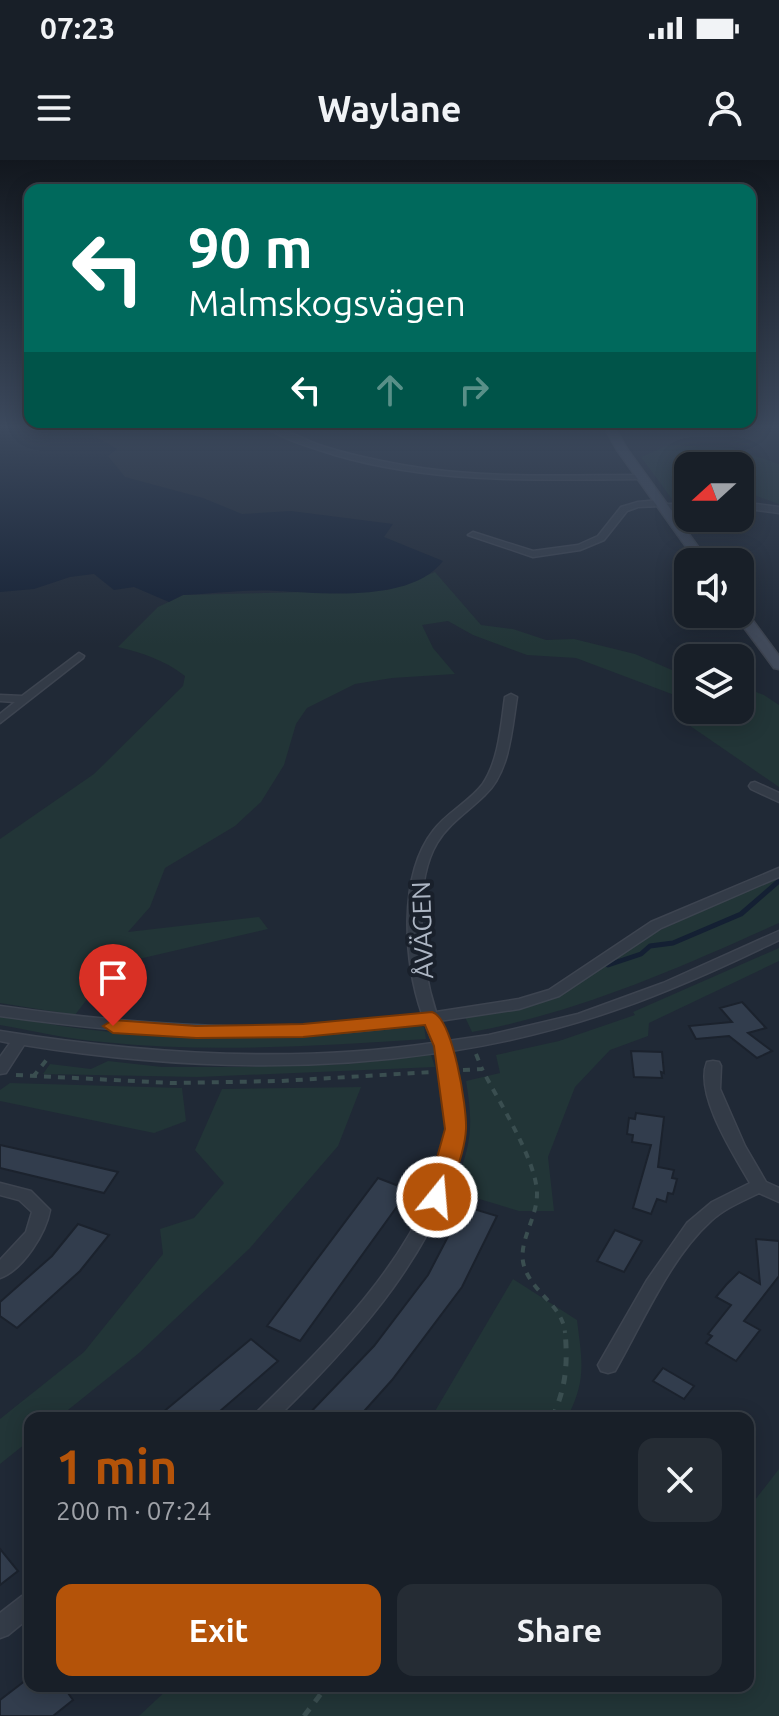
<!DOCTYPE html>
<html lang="en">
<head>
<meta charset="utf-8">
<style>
	body { margin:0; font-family:Ubuntu,sans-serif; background:#252c34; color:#f1f3f6; height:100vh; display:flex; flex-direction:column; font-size:30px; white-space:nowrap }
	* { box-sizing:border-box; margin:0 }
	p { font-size:26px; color:#9fa2a8 }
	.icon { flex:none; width:44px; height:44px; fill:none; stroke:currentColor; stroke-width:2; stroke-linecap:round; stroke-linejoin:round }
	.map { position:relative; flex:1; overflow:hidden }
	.sheet { position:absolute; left:24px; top:1252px; width:730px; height:280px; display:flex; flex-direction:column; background:#181f28; border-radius:16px; box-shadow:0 4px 20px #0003,0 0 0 2px #363d45 }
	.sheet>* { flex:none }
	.top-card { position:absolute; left:24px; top:24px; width:732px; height:244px; border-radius:16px; box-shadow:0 4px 20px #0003,0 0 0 2px #363d45; background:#00695c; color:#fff; overflow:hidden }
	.needle { width:52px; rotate:249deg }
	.fabs { position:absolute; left:674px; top:292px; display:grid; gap:16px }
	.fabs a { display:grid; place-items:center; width:80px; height:80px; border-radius:16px; background:#181f28; box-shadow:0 4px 20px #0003,0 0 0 2px #363d45; font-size:40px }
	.pin { position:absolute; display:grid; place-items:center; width:68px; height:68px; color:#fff; margin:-82px -34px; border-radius:50% 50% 50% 0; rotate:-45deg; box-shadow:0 0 8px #0007 }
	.pin .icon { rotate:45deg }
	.me { position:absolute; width:88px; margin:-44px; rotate:17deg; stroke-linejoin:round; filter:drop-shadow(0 0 6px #0008) }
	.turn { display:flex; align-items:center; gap:28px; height:168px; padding:0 32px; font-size:36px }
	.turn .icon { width:104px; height:104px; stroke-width:2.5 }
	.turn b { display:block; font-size:56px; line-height:68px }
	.lanes { display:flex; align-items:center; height:76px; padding:0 32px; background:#0003; justify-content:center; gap:40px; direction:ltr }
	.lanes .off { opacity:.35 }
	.round { display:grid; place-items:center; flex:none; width:84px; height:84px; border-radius:16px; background:#252c34 }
	.head { display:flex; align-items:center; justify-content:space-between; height:136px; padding:0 32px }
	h1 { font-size:48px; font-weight:700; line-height:60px; color:#b45309 }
	.primary-button { display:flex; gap:16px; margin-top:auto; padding:16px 32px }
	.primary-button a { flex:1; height:92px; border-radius:16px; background:#b45309; color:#fff; font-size:32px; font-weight:700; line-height:92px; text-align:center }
	.primary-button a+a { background:#252c34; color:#f1f3f6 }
	.status { display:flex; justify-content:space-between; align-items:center; height:56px; padding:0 40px; background:#181f28; direction:ltr }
	.status svg { height:22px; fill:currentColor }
	header { display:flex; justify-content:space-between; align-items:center; height:104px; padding:0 32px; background:#181f28; font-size:36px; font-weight:700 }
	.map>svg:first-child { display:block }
	.green { fill:#223537 }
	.water { fill:#142033 }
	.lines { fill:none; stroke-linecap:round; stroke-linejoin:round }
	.stream { stroke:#142033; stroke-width:5 }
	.building { fill:#323d4d; stroke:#1b222d; stroke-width:2 }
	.street-casing { stroke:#3d4450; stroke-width:3 }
	.secondary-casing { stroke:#3d4450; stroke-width:3 }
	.path-far1 { stroke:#3a4e50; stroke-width:4; stroke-dasharray:7 7; stroke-linecap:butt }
	.path { stroke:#3a4e50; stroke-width:5; stroke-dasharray:9 9; stroke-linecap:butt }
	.street { fill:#333b47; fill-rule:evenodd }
	.secondary { fill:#414a5a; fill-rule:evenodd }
	.route { fill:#b45309; stroke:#753606; stroke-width:2 }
	.labels { text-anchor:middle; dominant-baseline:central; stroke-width:8; stroke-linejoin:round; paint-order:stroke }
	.street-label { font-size:26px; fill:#adb6c4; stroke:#19202b }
</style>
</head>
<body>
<div class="status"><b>07:23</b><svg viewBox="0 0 49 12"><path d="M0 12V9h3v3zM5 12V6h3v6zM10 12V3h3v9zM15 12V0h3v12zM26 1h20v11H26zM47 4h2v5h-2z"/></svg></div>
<header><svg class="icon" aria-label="menu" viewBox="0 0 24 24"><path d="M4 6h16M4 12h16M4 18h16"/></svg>Waylane<svg class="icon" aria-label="person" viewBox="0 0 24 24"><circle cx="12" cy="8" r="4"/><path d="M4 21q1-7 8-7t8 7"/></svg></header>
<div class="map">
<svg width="779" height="1556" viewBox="0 0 779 1556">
	<rect width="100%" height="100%" fill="#202936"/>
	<path class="green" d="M669,285l63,3 47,16v40l-28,-10 -11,2v-30h-52v37l-14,-1 -33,-45z
		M435,412l46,53 32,4 33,11 28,-1 61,15 53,23v33h52v-24l24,9 15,10v82l-96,-66 2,-22 -109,-41 -49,-3 -54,-20 -25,-14 -26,4 11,23 22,26 -63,4 -37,6 -48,24 -11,16 -12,41 -23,37 -26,24 -70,42 -15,39 -22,25 131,-15 9,12 -155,36 -38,50 -75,-12v-164l94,-65 89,-88 2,-10c-20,-16 -43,-23 -67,-29l40,-40 25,-12 204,-5z
		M779,716v47c-100,45 -199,89 -307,109l-7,-15 71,-13 38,-17 42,-34 27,-15z
		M779,788v13l-130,62 -1,13 -38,14 -35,37 -27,70 6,54h-35l-66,-20c18,-46 21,-62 13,-110l34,-8 -4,-18 63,-14 76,-26 -2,-3z
		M0,854c135,32 278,25 414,11l10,2 2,12c-107,7 -216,14 -323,3 -35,-3 -69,-11 -103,-17z
		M425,894l6,1 4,12 -237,10 -155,-3 7,-10 41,5 17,-8 54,6h75l112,-3z
		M10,923l172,5 4,33 -32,12 -154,-32v-11z
		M361,927l-23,59 -88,102 -111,105 -81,65h-28v22l-30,24v-45l84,-67 79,-98 -3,-25 34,-11 30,-35 -29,-33 27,-61z
		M513,1119l64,41c5,41 10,59 -10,98h-136z
		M779,1309v247h-640l32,-30h577v-177z"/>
	<path class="water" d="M0,268h81l36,21 -9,7 17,21 78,21 39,16 49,-3 102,13 -9,13 59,24c-32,42 -120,32 -166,30 -31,-2 -64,3 -94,4l-14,7 -35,-15 -20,3 -20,-16 -24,3 -36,12 -34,3z"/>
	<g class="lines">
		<path class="stream" d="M608,805l33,-11 9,-8 23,-3 68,-29 38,-33"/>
	</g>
	<path class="building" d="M742,842l24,26 -18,5 24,18 -15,7 -28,-22 -33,3 -7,-13 43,-4 -12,-14z
		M631,891l31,1 2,21 -3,-1 1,6 -28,-1z
		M636,953l28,4 -6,50 16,3 -2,8 5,1 -4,15 -5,-1 -2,9 -9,-3 -6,15 -18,-6 18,-63 -19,-3 1,-7 -6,-1 2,-16 6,1z
		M0,985l58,13 60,14 -14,21 -104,-25z
		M378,1018l31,12 -109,151 -33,-15z
		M464,1046l33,10 -35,71 -70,93 -34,38h-53l69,-72 54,-71z
		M78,1064l31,11 -29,36 -63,57 -17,-12v-14l52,-46z
		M615,1070l27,11 -18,31 -27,-11z
		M756,1079l23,2v35l-35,45 16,9 -24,31 -30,-18 6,-7 -4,-2 23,-29 -15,-8 10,-12 13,-13 21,12z
		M251,1179l27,22 -66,57h-56z
		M663,1208l31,18 -10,13 -31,-18z
		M0,1389l18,22 -18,14z
		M30,1517v9h33l10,14 -20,16h-53v-16z"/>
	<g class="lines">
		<defs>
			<path id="street" d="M267,268c18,-1 35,11 52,17 27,9 55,15 83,20 78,14 160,10 239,10l4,2 -4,2c-102,1 -207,5 -306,-24 -22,-7 -48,-14 -68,-27z
				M660,340l3,1v3h25v6h-25l-3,-1v-3l-22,1 -11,4 -23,29 -24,10 -47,7 -65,-22 5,-3 60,19 45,-6 20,-9 23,-29 17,-5z
				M740,342l39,5v6l-39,-5z
				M79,493l5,3 -1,2 -83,65v-9l15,-12 -15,-1v-6l22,1z
				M511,534l6,3c-5,31 -7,75 -32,98 -16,16 -36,28 -48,48 -25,42 -16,123 -1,169l83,-13 30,-9 102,-68 128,-54v9l-118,51 -102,68 -40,13 -80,12 9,20 41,-6 89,-21 85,-31 116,-52v9c-111,54 -205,92 -328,111 7,24 15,53 12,78 -14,112 -109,213 -186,289h-23l3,-6c75,-73 181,-176 190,-286 2,-24 -4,-50 -11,-73 -135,20 -277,14 -412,-8l-18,28 -6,1v-17l10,-14 -10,-2v-10c142,23 290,33 433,12l-8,-20c-141,22 -284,13 -425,-7v-10c140,20 282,30 422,8 -18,-52 -24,-138 11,-183 13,-18 36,-29 49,-46 17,-24 19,-60 23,-88z
				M755,622l24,11v9l-28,-13 -2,-3 2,-3z
				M713,901l6,1 2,4 -1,23 25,57 21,36 13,6v14l-20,-9c-16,8 -34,15 -48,28 -41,37 -68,101 -96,150l-7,2 -7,-2 -3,-6 49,-85 40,-57 25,-21 38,-19c-16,-28 -56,-89 -43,-121z
				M0,1023l31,8 19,19c-4,23 -27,60 -50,68v-18l26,-28 6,-20 -13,-12 -19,-5z
				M30,1432v25l-22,18 -8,3v-25l22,-17z"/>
			<path id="secondary" d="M605,268h10l12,21 82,113h-12l-80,-112z
				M740,449l5,1 34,46v13l-5,-1 -40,-54h6z"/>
		</defs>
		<use href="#street" class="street-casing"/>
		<use href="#secondary" class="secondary-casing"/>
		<path class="path-far1" d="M476,894l6,15
			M463,910l19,-1c16,31 55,92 55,125 0,25 -20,49 -13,72 8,27 39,39 41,67
			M16,915l156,8 109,-2 151,-9
			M33,917l15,-19"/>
		<path class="path" d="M552,1258c14,-30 16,-54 13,-87
			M304,1556l23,-30"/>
		<use href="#street" class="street"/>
		<use href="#secondary" class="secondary"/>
	</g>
	<linearGradient id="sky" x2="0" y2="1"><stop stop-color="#12171e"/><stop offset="0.55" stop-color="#3c495d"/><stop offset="1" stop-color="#3c495d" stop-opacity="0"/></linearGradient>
	<rect width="779" height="485" fill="url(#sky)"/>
	<path class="route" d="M432,852c21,6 35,96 34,117 -1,22 -12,47 -18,68l-3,6 -8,2 -8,-2 -3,-6 19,-68 -11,-83 -9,-21 -122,12 -107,1 -83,-5 -10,-7 10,-6 83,6 107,-2z"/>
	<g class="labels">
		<g class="street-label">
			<text transform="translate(422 770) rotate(-92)">ÅVÄGEN</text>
		</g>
	</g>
</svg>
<div class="fabs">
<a><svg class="needle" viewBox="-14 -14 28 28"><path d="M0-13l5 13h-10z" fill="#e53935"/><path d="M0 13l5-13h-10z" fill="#9fa2a8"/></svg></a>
<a><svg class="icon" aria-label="sound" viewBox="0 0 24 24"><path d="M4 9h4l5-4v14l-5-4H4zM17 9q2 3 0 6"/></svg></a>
<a><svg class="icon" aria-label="layers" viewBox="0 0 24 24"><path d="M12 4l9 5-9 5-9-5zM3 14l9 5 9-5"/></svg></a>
</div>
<div class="pin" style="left:113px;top:866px;background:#d93025"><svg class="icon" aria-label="arrive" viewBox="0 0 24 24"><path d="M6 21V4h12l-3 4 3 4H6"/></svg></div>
<svg class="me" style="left:437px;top:1037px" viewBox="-20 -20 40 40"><circle r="17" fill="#b45309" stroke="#fff" stroke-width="3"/><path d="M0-11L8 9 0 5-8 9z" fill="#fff"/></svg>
<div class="top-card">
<div class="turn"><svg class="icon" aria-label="left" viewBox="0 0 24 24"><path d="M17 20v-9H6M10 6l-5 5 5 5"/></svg><div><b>90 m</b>Malmskogsvägen</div></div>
<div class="lanes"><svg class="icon" aria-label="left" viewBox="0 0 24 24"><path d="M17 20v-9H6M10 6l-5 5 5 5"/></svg><svg class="icon off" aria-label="ahead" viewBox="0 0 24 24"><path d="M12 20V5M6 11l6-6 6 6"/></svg><svg class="icon off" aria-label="right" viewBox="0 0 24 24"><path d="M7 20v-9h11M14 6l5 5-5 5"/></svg></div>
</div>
<section class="sheet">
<div class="head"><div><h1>1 min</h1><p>200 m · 07:24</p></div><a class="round"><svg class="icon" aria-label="close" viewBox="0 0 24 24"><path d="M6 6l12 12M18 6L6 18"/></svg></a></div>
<div class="primary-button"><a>Exit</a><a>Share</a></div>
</section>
</div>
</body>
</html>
